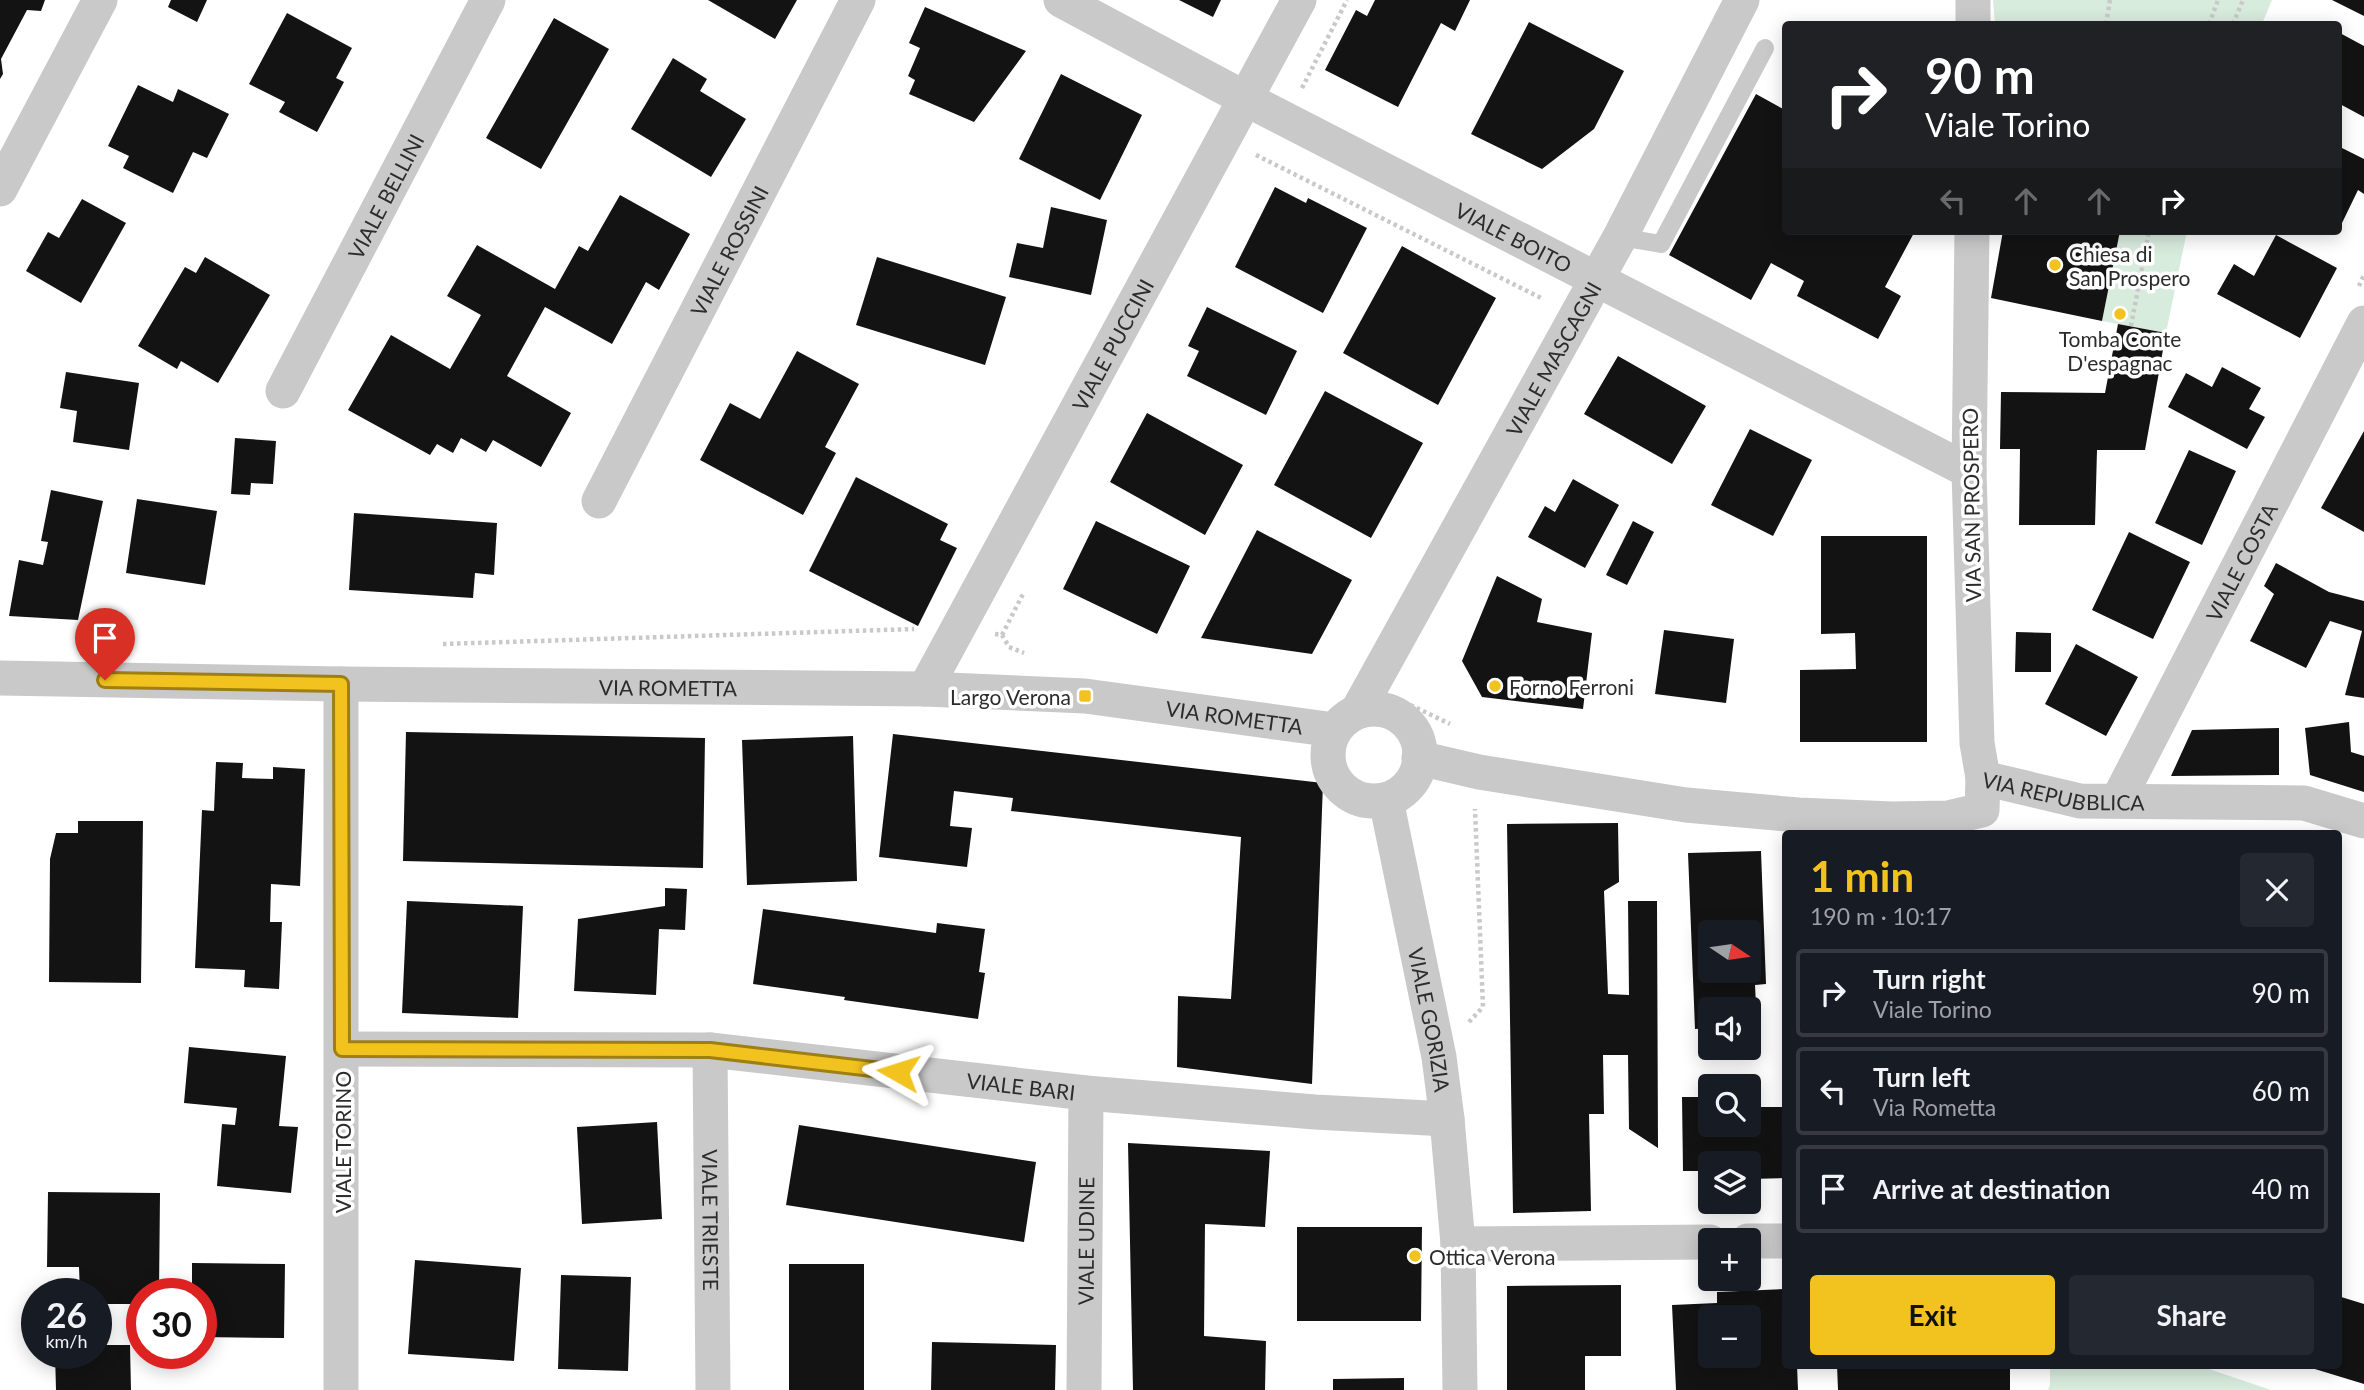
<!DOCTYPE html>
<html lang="en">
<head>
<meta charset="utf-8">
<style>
	body { margin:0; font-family:Lato,sans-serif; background:#242831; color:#f1f3f6; height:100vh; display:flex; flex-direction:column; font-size:26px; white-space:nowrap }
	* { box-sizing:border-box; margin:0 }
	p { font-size:23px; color:#9ea1a6 }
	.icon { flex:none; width:38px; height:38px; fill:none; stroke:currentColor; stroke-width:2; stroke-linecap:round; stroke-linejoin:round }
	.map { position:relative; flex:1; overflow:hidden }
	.panel { position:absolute; left:1782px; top:830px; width:560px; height:539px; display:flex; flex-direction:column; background:#171b24; border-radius:7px; box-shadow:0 4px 18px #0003 }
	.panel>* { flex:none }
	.guide { position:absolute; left:1782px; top:21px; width:560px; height:214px; border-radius:7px; box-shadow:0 4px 18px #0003; background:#202124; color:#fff; overflow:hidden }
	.needle { width:46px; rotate:103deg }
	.fabs { position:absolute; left:1698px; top:920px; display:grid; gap:14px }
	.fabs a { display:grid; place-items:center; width:63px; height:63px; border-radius:7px; background:#171b24; box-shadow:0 4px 18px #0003; font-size:35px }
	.speed { position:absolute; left:21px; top:1278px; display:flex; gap:14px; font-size:35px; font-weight:700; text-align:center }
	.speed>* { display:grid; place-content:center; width:91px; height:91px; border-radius:50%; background:#171b24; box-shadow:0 4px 18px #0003; line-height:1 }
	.speed small { font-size:18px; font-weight:400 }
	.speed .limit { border:10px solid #d22; background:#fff; color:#111 }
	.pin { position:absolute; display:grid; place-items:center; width:60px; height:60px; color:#fff; margin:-72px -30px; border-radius:50% 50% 50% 0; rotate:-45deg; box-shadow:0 0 7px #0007 }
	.pin .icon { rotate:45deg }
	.me { position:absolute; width:77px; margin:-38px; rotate:276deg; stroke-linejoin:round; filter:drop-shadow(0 0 5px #0008) }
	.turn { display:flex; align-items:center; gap:24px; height:147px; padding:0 28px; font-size:32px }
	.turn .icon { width:91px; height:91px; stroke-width:2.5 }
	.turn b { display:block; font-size:49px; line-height:60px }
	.lanes { display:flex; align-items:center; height:66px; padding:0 28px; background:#0003; justify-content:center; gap:35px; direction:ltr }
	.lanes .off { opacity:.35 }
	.round { display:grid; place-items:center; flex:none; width:74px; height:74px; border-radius:7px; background:#242831 }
	.headline { display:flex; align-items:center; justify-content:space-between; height:119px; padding:0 28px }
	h1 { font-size:42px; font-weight:700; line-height:52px; color:#f2c31f }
	.cta { display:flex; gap:14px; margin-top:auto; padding:14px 28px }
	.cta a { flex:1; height:80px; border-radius:7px; background:#f2c31f; color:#111; font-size:28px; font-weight:700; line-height:80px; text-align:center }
	.cta a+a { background:#242831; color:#f1f3f6 }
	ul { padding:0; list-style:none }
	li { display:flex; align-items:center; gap:21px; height:88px; margin:0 14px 10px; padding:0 14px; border:4px solid #363941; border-radius:7px }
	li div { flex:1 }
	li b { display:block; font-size:26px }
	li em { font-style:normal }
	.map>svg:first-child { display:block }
	.green { fill:#d8ecde }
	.building { fill:#131313; fill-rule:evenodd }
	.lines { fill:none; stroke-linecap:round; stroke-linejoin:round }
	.path { stroke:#c9c9c9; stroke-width:4.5; stroke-dasharray:3.5 3.5; stroke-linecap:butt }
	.service { stroke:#c9c9c9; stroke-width:18 }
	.minor { stroke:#c9c9c9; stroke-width:35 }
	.route-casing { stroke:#9d7f14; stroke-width:18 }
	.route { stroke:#f2c31f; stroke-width:12 }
	.poi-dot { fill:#f2c31f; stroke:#fff; stroke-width:2.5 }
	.labels { text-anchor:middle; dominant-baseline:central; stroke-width:7; stroke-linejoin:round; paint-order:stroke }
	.street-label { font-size:21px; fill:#2c2c2c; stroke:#fff }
	.poi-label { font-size:21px; fill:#2c2c2c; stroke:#fff; text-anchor:start }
</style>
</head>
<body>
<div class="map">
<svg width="2364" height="1390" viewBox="0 0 2364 1390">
	<rect width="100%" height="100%" fill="#fff"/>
	<path class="green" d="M1993,0h279l-10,24h-267z
		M2120,231h67l-21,102 -64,-12z
		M2050,1365h147l74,25h-223l2,-5z"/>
	<path class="building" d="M0,0h45l-4,11 -14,-1 -26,49 2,15 -3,5z
		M171,0h36l-10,22 -29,-15z
		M708,0h89l-22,39z
		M1179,0h42l-8,17z
		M1375,0h95l-15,31 -14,-8 -43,84 -73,-37 31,-60 11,6z
		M2332,0h32v16z
		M925,7l101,44 -52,71 -65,-28 6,-14 -7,-4 12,-28 -11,-5z
		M287,13l65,35 -16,30 8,4 -27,50 -38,-20 6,-10 -36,-18z
		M554,18l55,31 -68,120 -55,-31z
		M1529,22l95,49 -30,58 -52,40 -71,-35z
		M2338,32l26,14v71l-26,-14z
		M673,58l34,21 -7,12 46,28 -35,58 -80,-48z
		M1061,74l81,41 -42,85 -81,-41z
		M138,85l35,17 5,-13 51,25 -22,44 -14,-6 -20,41 -50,-25 6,-12 -21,-10z
		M1756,94l29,16v121h130l-30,56 16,9 -23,43 -81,-43 7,-15 -33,-18 -20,37 -82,-45z
		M2338,146l26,13v35l-6,-4 -16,33 -4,-2z
		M1275,187l31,16 2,-5 59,30 -44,85 -88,-46z
		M620,195l70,39 -31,56 -13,-8 -34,62 -67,-37 -38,69 64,37 -30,54 -48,-27 -7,12 -25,-14 -8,15 -16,-9 -7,11 -82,-45 43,-75 59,34 31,-54 -34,-19 30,-51 78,44 24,-43 9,5z
		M82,199l44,24 -45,80 -55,-32 22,-39 11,6z
		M1051,207l56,13 -16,75 -82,-18 8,-34 26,5z
		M2003,231h117l-18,90 -111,-23z
		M2276,235l61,33 -37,70 -83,-44 17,-30 20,12z
		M1402,246l94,52 -58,107 -95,-52z
		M205,257l65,38 -52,88 -37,-22 -4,8 -39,-23 47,-79 11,6z
		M877,257l129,40 -21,68 -129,-40z
		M1207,307l90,44 -31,64 -79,-39 12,-25 -11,-5z
		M2118,324l48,9 -21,117h-48l-2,75h-76l1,-76h-20l1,-57 104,1z
		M797,351l62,33 -34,63 11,6 -33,62 -103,-55 30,-57 30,16z
		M1618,356l88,50 -34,58 -88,-50z
		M2222,367l39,21 -12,21 16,8 -18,32 -79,-42 18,-34 26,14z
		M66,372l73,11 -10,67 -56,-8 4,-31 -17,-3z
		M1325,391l98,52 -52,95 -97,-53z
		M1147,413l96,52 -38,70 -95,-53z
		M1750,429l62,31 -39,76 -62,-31z
		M2364,431v101l-43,-24z
		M235,438l41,3 -3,43 -22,-1 -1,12 -19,-1z
		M2189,450l47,21 -34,74 -47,-22z
		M856,477l92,47 -8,16 17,8 -39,78 -109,-55z
		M1573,479l46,26 -34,63 -57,-31 17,-31 10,6z
		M51,490l52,11 -25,119 -69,-4 10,-56 24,5 5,-23 -7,-1z
		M137,499l80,12 -12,74 -79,-12z
		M354,513l143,10 -3,52 -19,-2 -2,25 -124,-8z
		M1096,521l94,45 -33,68 -94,-45z
		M1633,521l21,11 -27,53 -21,-10z
		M1257,530l95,50 -40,74 -111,-16z
		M2129,532l61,30 -37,77 -61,-29z
		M1821,536h106v206h-127v-72l56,-1 -1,-36 -34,1z
		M2276,563l53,29 35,9v97l-19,-3 17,-64 -32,-10 -24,47 -56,-27 24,-47 -10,-8z
		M1497,576l45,23 -5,23 55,11 -9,76 -101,-12 -20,-36z
		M1664,630l70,9 -8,64 -71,-9z
		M2016,632l35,1v39h-36z
		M2076,644l62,33 -32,59 -61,-32z
		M2349,722l2,30 13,4v36l-54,-17 -5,-47z
		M2279,728v47l-108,1 21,-46z
		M406,732l299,6 -2,130 -300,-7z
		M893,734l430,49 -11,301 -135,-17 1,-71 53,3 10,-162 -230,-26 2,-13 -59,-7 -4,35 22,2 -5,39 -88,-10z
		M853,736l4,145 -110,4 -5,-145z
		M216,762l27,1 -1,15 31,1v-12l32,2 -5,117 -29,-2 -1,38h12l-3,67 -35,-2 1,-17 -50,-2 7,-158 12,1z
		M78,821h65l-2,162 -92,-1 1,-123 6,-26h22z
		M1618,823l1,59 -15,9 4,103 21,1 -1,-94h29l1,247 -29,-19 -1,-74h-25l1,59h-15l2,97 -78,2 -6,-389z
		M1761,851l5,133 -11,1 2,41 -9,1v-17h-38v18l-15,1 -7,-176zM1710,933h38v38h-38z
		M665,888l22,1 -2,41 -26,-1 -3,66 -82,-4 4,-72 87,-13z
		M407,901l116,5 -5,112 -116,-5z
		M763,909l173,24 1,-10 48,6 -6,43 6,1 -7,46 -134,-19 1,-3 -92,-13z
		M189,1047l97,9 -7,70 19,1 -7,66 -74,-7 5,-62 13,1 2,-17 -53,-5z
		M1748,1096h12v11h25v71l-37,1v-15h-38v7h-27l-1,-74h28v28h38z
		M657,1122l5,97 -80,5 -5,-97z
		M799,1125l237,37 -12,80 -238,-37z
		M1128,1143l142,8 -5,76 -60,-3 -1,112 62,5 -1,49h-132z
		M48,1192l112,1 -1,100h-17v11h-46v-11h-16l-1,-26h-32z
		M1297,1227h125l-1,94h-124z
		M415,1260l106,8 -7,93 -106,-7z
		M192,1263l93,1 -1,74 -83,-1v-44h-9z
		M789,1264h75v126h-75z
		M561,1275l70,2 -3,94 -70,-2z
		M1621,1285v71h-36v34h-78v-104z
		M1785,1289v76h12l1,25h-122l-4,-85 45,-2v-11zM1710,1318h38v38h-38z
		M2338,1296l26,8v80l-59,-18 33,-1z
		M932,1342l124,3 -1,45h-124z
		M96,1345h34l1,45h-75l-1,-37h41z
		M1837,1365h173v25h-172z
		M1404,1378v12h-71v-11z"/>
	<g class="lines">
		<path class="path" d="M2106,24l4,-24
			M2209,24l9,-24
			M2233,24l10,-24
			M1302,88l45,-88
			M1256,155l287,144
			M2359,286l5,-11
			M2131,326l18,-95
			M995,634l7,1 7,12 15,6
			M1002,635l22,-43
			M443,644l471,-15
			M1404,702l46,22
			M1469,1022l14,-15 -8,-198"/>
		<path class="service" d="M1620,237l41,7 104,-196"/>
		<g class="minor">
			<path id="s1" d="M1061,0l185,99 723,372"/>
			<path d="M1973,0v24"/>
			<path d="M0,189l100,-189"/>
			<path id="s2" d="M283,391l205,-391"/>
			<path id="s3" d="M599,501l259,-501"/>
			<path id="s4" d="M0,678l341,6 584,5 160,7 249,34"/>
			<path d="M341,684v706"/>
			<path id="s5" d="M925,689l374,-689"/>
			<circle cx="1374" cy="755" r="46"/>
			<path id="s6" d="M1357,712l263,-475 122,-237"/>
			<path d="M1419,758l60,14 207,33 112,10 94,4 56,-1 34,-8 1,-32 -6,-35 -8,-272 3,-240"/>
			<path id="s7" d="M1983,778l97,23 224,2 60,18"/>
			<path id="s8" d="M1386,800l53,257 8,62 11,125 2,146"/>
			<path id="s9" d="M2118,800l246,-477"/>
			<path id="s10" d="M342,1049l368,1 376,43 229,19 132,7"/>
			<path id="s11" d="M710,1050l3,340"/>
			<path d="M1748,1241h37"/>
			<path d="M1458,1244l252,-2"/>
			<path id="s12" d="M1084,1390l2,-297"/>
		</g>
	</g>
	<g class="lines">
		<defs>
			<path id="route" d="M105,680l236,4 1,365 368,1 188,22"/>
		</defs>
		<use href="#route" class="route-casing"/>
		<use href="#route" class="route"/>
	</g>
	<g class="poi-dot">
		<circle cx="2055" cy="265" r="7"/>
		<circle cx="2120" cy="314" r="7"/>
		<circle cx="1495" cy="686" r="7"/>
		<rect x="1078" y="689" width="14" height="14" rx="3.5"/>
		<circle cx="1415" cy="1256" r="7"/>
	</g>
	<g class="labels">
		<g class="street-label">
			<text stroke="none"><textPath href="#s2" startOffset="220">VIALE BELLINI</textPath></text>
			<text stroke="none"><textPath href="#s1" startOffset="511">VIALE BOITO</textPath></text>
			<text stroke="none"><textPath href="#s3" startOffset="282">VIALE ROSSINI</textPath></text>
			<text stroke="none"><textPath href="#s5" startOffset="392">VIALE PUCCINI</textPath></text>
			<text stroke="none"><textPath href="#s6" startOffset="404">VIALE MASCAGNI</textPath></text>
			<text transform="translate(1971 505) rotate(-91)">VIA SAN PROSPERO</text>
			<text stroke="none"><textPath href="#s9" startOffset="268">VIALE COSTA</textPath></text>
			<text stroke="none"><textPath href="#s4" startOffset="668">VIA ROMETTA</textPath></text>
			<text stroke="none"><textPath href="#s4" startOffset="1236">VIA ROMETTA</textPath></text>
			<text stroke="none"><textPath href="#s7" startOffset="82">VIA REPUBBLICA</textPath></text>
			<text stroke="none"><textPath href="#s8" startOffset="224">VIALE GORIZIA</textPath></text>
			<text stroke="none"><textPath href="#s10" startOffset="681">VIALE BARI</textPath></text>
			<text transform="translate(342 1142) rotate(-90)">VIALE TORINO</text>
			<text stroke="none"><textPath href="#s11" startOffset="170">VIALE TRIESTE</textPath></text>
			<text stroke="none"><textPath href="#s12" startOffset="149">VIALE UDINE</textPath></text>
		</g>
		<g class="poi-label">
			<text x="2069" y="253">Chiesa di<tspan x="2069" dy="24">San Prospero</tspan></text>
			<text x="2120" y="338" text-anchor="middle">Tomba Conte<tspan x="2120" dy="24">D'espagnac</tspan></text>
			<text x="1509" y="686">Forno Ferroni</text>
			<text x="1071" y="696" text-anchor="end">Largo Verona</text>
			<text x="1429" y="1256">Ottica Verona</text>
		</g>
	</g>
</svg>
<div class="fabs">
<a><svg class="needle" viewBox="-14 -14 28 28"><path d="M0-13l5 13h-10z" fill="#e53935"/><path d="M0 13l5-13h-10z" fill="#9ea1a6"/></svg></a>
<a><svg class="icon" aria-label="sound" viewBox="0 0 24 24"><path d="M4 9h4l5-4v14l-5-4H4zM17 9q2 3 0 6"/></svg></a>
<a><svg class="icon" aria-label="search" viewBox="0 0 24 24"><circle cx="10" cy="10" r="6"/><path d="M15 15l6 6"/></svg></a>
<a><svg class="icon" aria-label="layers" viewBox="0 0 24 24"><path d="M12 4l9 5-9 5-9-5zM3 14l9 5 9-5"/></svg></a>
<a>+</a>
<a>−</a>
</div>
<div class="speed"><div>26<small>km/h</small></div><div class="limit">30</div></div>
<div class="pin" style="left:105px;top:680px;background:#d93025"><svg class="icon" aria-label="arrive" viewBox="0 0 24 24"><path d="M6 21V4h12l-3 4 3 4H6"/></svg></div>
<svg class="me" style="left:898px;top:1072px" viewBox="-20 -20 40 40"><path d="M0-17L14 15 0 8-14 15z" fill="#f2c31f" stroke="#fff" stroke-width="4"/></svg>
<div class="guide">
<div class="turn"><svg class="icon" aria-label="right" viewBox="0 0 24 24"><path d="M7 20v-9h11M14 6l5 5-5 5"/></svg><div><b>90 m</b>Viale Torino</div></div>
<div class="lanes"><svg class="icon off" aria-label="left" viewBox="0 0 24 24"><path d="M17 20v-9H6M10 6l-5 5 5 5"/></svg><svg class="icon off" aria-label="ahead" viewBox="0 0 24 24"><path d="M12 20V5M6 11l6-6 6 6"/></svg><svg class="icon off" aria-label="ahead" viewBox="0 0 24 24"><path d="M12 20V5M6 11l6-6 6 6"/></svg><svg class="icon" aria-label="right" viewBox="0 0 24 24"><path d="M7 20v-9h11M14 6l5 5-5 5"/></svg></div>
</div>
<section class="panel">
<div class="headline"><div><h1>1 min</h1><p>190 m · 10:17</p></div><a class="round"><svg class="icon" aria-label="close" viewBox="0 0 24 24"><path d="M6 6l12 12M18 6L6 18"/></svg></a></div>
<ul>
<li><svg class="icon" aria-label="right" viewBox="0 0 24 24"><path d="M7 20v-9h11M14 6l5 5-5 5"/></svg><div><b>Turn right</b><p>Viale Torino</p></div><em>90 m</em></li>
<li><svg class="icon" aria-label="left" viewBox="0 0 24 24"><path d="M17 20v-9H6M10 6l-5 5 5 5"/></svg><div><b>Turn left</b><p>Via Rometta</p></div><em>60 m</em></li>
<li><svg class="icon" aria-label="arrive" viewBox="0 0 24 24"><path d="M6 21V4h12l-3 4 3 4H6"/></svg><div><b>Arrive at destination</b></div><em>40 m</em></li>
</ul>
<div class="cta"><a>Exit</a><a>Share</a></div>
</section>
</div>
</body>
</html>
